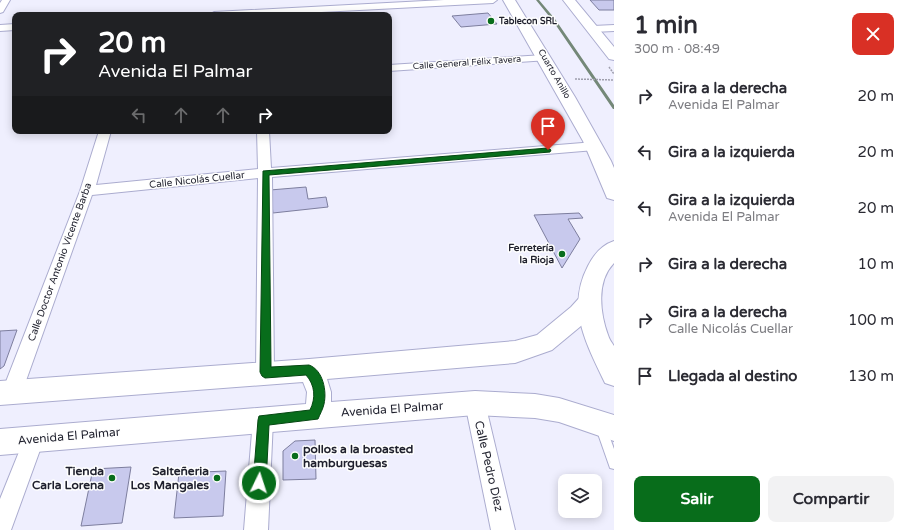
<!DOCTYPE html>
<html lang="es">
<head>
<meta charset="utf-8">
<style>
	body { margin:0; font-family:"Varela Round",sans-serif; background:#f2f2f3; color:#2b2b33; height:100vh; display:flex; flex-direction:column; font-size:15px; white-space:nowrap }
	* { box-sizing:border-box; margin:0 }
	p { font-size:13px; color:#7c7c81 }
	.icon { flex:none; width:22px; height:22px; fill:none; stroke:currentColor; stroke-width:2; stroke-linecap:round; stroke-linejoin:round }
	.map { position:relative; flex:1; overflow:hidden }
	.details { display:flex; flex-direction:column; background:#fff; width:300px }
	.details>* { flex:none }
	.top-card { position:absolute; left:12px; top:12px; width:380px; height:122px; border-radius:8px; box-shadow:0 2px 10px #0003; background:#202124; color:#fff; overflow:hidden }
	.buttons { position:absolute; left:558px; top:474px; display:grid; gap:8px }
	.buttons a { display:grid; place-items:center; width:44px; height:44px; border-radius:8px; background:#fff; box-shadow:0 2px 10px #0003; font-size:20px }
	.pin { position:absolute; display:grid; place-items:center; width:34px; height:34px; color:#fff; margin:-41px -17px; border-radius:50% 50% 50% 0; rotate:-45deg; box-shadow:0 0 4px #0007 }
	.pin .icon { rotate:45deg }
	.me { position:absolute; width:44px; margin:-22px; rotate:4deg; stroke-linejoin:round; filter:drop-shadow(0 0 3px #0008) }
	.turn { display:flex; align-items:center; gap:14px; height:84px; padding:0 20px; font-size:18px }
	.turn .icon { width:52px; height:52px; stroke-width:2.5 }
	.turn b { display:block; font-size:28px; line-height:34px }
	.lanes { display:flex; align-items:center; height:38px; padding:0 20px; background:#0003; justify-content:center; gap:20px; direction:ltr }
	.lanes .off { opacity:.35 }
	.round { display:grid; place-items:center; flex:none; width:42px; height:42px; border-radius:8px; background:#f2f2f3 }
	.headline { display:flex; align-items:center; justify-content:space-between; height:68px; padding:0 20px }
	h1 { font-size:24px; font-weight:700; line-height:30px }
	.primary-button { display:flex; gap:8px; margin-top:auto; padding:8px 20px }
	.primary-button a { flex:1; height:46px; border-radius:8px; background:#086d1b; color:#fff; font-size:16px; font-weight:700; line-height:46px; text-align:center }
	.primary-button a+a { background:#f2f2f3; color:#2b2b33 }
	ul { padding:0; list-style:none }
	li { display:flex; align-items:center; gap:12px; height:56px; padding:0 20px }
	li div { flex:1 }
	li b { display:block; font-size:15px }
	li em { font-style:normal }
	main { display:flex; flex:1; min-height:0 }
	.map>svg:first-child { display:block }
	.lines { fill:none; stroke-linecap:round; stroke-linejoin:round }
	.stream { fill:#748878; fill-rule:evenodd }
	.building { fill:#c8c9ed; stroke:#7d7e9e }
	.service-casing { stroke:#abaccf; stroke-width:2 }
	.minor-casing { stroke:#abaccf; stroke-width:2 }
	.tertiary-casing { stroke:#abaccf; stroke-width:2 }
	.trunk-casing { stroke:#abaccf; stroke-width:2 }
	.path { stroke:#9e9eac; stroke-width:1.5; stroke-dasharray:2 1; stroke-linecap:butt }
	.service { fill:#fff; fill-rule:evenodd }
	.minor { fill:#fff; fill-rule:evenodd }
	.tertiary { fill:#fff; fill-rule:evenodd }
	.trunk { fill:#fff; fill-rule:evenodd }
	.route { fill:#086d1b; stroke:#054712 }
	.poi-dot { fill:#086d1b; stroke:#fefefe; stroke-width:1.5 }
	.labels { text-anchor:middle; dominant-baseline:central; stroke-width:3; stroke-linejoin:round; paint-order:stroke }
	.far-poi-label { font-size:9px; font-weight:bold; fill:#1f202d; stroke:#fefefe; text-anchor:start }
	.far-street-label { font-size:9px; fill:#1f202d; stroke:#fefefe }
	.street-label { font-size:10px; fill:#1f202d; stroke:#fefefe }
	.poi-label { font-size:10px; font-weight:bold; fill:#1f202d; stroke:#fefefe; text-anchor:end }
	.near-street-label { font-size:12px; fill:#1f202d; stroke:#fefefe }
	.near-poi-label { font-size:12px; font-weight:bold; fill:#1f202d; stroke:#fefefe; text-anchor:end }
</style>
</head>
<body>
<main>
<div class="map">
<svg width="614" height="530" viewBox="0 0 614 530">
	<rect width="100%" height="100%" fill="#efeffe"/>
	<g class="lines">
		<path class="stream" d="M536,0h3l16,19 59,86v4h-1l-60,-88z"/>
	</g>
	<path class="building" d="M590,0h24v10h-15z
		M488,13l9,11 -36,3 -9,-11z
		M306,187l2,12 18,-2 2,10 -55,6 -3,-23z
		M579,213l4,5 -15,1 12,20 -18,29 -28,-53z
		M17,330l-13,36 -4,3v-38z
		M315,440l1,39 -33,1v-29l12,-10z
		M131,467l-9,56 -41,3 12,-57z
		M226,471l-3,45 -49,2 5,-45z"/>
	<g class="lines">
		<defs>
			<path id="service" d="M601,423l4,1 9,25v20l-4,-1 -14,-40 1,-4z"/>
			<path id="minor" d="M2,0h8l-7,12 -3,1v-10z
				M444,0h53l-4,3 -229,12h-55l5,-3z
				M15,24v6l-15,1v-6z
				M614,25v6l-21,1 -5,-3 5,-3z
				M544,55l5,3 -1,2 -159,11v-6z
				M99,131h12l-15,54 162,-16 -1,-38h12l2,37 324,-26 4,1 2,3 -2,3 -4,1 -323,27 2,195 -2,6 -7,3 -7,-3 -2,-6 2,-194 -166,17 -70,197 -3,7 -7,3 -7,-3 -3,-7 78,-201z
				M475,393l7,3 3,7 30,127h-24l-26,-127 3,-7z
				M263,410l7,3 3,7 -5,110h-24l9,-110 3,-7z
				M34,429l7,3 3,7 -33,91h-11v-31l27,-67z"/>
			<path id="tertiary" d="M589,293l8,3 3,6 -13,19 -35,29 -37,13 -188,16 4,13v10l144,-11 60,3 24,4 55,17v26l-55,-19 -24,-4 -60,-3 -475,40v-26l306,-25 1,-12 -4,-10 -303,23v-24l309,-22 206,-18 22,-6 34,-28 10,-11z"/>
			<path id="trunk" d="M503,0h12l60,97 36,64 3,7v32l-7,-2 -24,-57z
				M563,0h12l39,47v13l-5,-1z
				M614,241v22c-18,18 -14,50 -6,72 1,4 4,8 6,11 0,10 0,30 0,40l-9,-3c-19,-40 -39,-75 -17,-117 6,-12 14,-21 26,-25z"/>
		</defs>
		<use href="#service" class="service-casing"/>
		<use href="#minor" class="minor-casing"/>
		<use href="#tertiary" class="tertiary-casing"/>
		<use href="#trunk" class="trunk-casing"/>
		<path class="path" d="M609,67l5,7
			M575,79l39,1"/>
		<use href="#service" class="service"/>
		<use href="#minor" class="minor"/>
		<use href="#tertiary" class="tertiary"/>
		<use href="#trunk" class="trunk"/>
	</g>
	<path class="route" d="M548,148l3,2 -1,2 -281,23 2,192 38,-2c14,5 18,26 15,39 -1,5 -4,10 -6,15l-49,6 -3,58 -2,4 -5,2 -4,-2 -2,-4 5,-63 1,-4 51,-6c6,-12 5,-25 -4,-35l-41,3 -3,-2 -2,-4 3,-201z"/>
	<g class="poi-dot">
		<circle cx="491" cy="21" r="4"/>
		<circle cx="562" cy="254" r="4"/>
		<circle cx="295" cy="456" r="4"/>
		<circle cx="112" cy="478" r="4"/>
		<circle cx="217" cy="478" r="4"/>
	</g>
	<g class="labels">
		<g class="far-poi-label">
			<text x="499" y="21">Tablecon SRL</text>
		</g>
		<g class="far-street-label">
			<text transform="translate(467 63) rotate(-4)">Calle General Félix Tavera</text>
			<text transform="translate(554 74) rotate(60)">Cuarto Anillo</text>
		</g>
		<g class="street-label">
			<text transform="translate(197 180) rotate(-6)">Calle Nicolás Cuellar</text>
			<text transform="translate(60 262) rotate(-70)">Calle Doctor Antonio Vicente Barba</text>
		</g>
		<g class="poi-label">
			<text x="554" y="248">Ferretería<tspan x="554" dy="12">la Rioja</tspan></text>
		</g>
		<g class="near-street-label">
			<text transform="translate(392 409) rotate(-4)">Avenida El Palmar</text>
			<text transform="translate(69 436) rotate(-5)">Avenida El Palmar</text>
			<text transform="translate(489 466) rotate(77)">Calle Pedro Díez</text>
		</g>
		<g class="near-poi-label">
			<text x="303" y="449" text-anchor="start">pollos a la broasted<tspan x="303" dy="14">hamburguesas</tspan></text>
			<text x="104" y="471">Tienda<tspan x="104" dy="14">Carla Lorena</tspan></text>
			<text x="209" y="471">Salteñeria<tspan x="209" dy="14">Los Mangales</tspan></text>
		</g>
	</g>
</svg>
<div class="buttons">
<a><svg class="icon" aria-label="layers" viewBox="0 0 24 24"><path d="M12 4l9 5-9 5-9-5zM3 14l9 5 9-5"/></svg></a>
</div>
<div class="pin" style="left:548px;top:150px;background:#d93025"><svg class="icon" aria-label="arrive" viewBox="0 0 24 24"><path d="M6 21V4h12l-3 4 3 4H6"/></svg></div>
<svg class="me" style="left:259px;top:483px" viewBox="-20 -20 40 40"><circle r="17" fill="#086d1b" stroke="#fff" stroke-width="3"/><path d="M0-11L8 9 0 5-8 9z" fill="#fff"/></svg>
<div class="top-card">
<div class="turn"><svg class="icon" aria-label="right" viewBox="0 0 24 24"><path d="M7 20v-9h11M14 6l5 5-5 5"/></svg><div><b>20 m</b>Avenida El Palmar</div></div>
<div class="lanes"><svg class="icon off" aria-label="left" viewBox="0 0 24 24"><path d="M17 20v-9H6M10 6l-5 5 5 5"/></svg><svg class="icon off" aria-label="ahead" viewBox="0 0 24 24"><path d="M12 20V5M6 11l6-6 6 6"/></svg><svg class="icon off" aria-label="ahead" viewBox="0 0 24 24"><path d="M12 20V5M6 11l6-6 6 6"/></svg><svg class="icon" aria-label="right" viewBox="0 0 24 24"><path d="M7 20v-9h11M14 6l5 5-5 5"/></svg></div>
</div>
</div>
<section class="details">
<div class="headline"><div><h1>1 min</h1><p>300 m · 08:49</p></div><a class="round" style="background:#d93025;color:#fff"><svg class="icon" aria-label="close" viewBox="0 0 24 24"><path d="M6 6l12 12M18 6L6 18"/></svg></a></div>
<ul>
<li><svg class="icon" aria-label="right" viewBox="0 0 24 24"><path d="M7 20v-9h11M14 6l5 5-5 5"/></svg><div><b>Gira a la derecha</b><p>Avenida El Palmar</p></div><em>20 m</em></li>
<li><svg class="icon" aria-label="left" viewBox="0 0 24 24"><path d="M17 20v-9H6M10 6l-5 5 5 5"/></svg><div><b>Gira a la izquierda</b></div><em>20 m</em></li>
<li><svg class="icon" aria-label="left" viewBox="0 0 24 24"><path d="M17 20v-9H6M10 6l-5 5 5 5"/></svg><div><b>Gira a la izquierda</b><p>Avenida El Palmar</p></div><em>20 m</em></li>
<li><svg class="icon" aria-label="right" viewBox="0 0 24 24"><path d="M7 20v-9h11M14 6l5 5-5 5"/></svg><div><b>Gira a la derecha</b></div><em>10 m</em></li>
<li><svg class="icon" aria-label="right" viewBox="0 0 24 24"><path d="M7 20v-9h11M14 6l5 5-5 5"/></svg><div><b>Gira a la derecha</b><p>Calle Nicolás Cuellar</p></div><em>100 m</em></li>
<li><svg class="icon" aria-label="arrive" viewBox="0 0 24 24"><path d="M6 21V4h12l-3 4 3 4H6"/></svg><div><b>Llegada al destino</b></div><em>130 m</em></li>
</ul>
<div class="primary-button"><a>Salir</a><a>Compartir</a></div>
</section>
</main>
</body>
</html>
